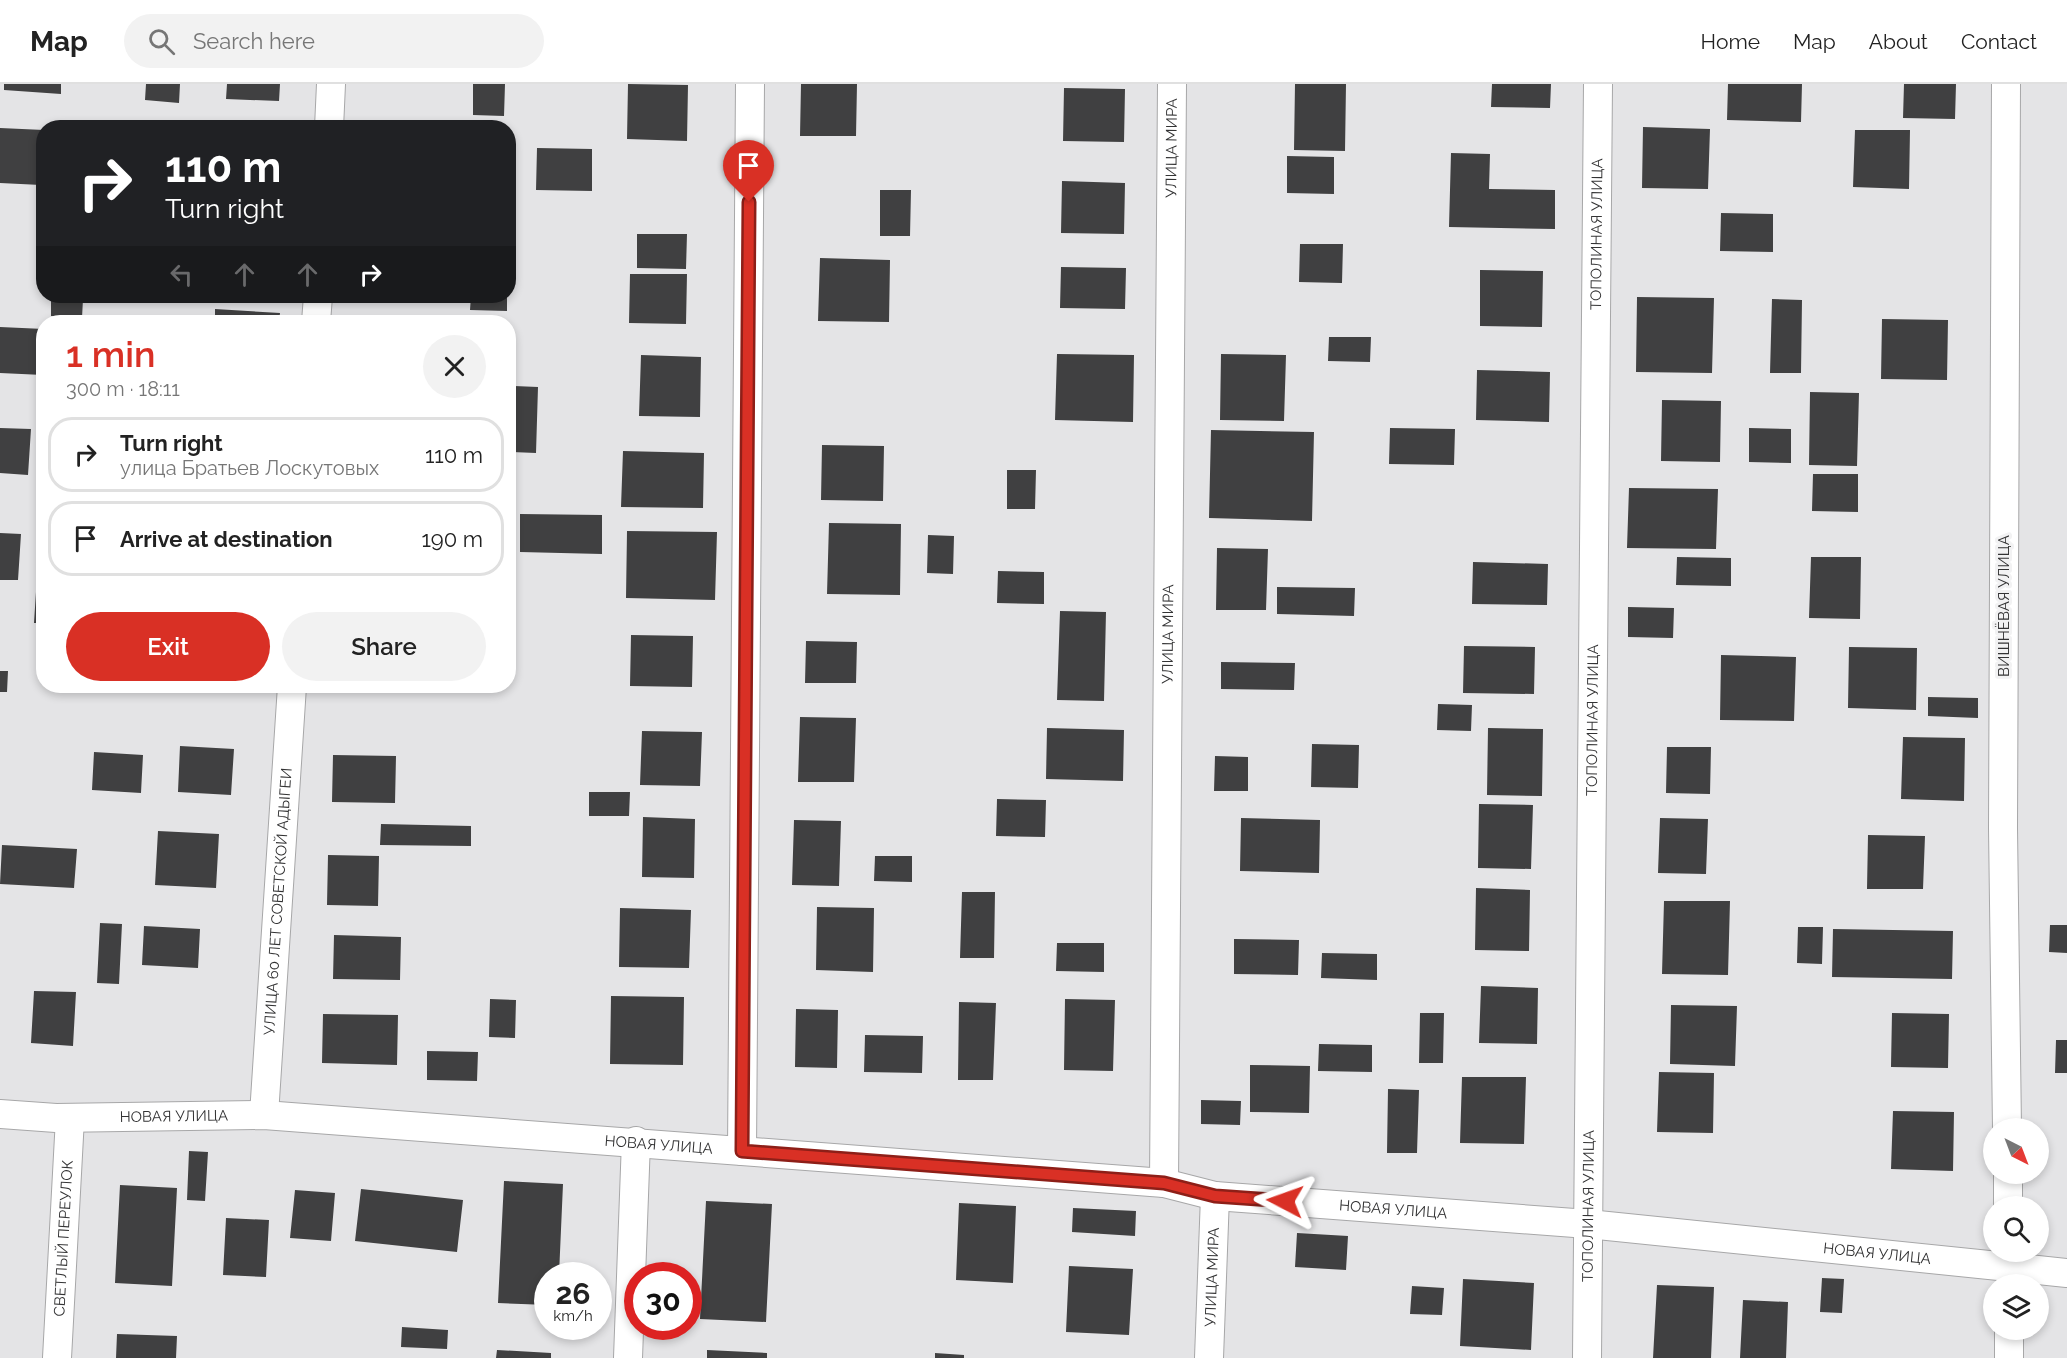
<!DOCTYPE html>
<html lang="en">
<head>
<meta charset="utf-8">
<style>
	body { margin:0; font-family:Raleway,sans-serif; background:#f2f2f2; color:#222; height:100vh; display:flex; flex-direction:column; font-size:22px; white-space:nowrap }
	* { box-sizing:border-box; margin:0 }
	p { font-size:20px; color:#767676 }
	.icon { flex:none; width:33px; height:33px; fill:none; stroke:currentColor; stroke-width:2; stroke-linecap:round; stroke-linejoin:round }
	.map { position:relative; flex:1; overflow:hidden }
	.drawer { position:absolute; left:36px; top:231px; width:480px; height:378px; display:flex; flex-direction:column; background:#fff; border-radius:24px; box-shadow:0 3px 9px #0003 }
	.drawer>* { flex:none }
	.guide { position:absolute; left:36px; top:36px; width:480px; height:183px; border-radius:24px; box-shadow:0 3px 9px #0003; background:#202124; color:#fff; overflow:hidden }
	.needle { width:39px; rotate:138deg }
	.tools { position:absolute; left:1983px; top:1034px; display:grid; gap:12px }
	.tools a { display:grid; place-items:center; width:66px; height:66px; border-radius:50%; background:#fff; box-shadow:0 3px 9px #0003; font-size:30px }
	.speed { position:absolute; left:534px; top:1178px; display:flex; gap:12px; font-size:30px; font-weight:700; text-align:center }
	.speed>* { display:grid; place-content:center; width:78px; height:78px; border-radius:50%; background:#fff; box-shadow:0 3px 9px #0003; line-height:1 }
	.speed small { font-size:15px; font-weight:400 }
	.speed .limit { border:9px solid #d22; background:#fff; color:#111 }
	.pin { position:absolute; display:grid; place-items:center; width:51px; height:51px; color:#fff; margin:-62px -26px; border-radius:50% 50% 50% 0; rotate:-45deg; box-shadow:0 0 6px #0007 }
	.pin .icon { rotate:45deg }
	.me { position:absolute; width:66px; margin:-33px; rotate:274deg; stroke-linejoin:round; filter:drop-shadow(0 0 4px #0008) }
	.turn { display:flex; align-items:center; gap:21px; height:126px; padding:0 30px; font-size:27px }
	.turn .icon { width:78px; height:78px; stroke-width:2.5 }
	.turn b { display:block; font-size:42px; line-height:51px }
	.lanes { display:flex; align-items:center; height:57px; padding:0 30px; background:#0003; justify-content:center; gap:30px; direction:ltr }
	.lanes .off { opacity:.35 }
	.round { display:grid; place-items:center; flex:none; width:63px; height:63px; border-radius:32px; background:#f2f2f2 }
	.head { display:flex; align-items:center; justify-content:space-between; height:102px; padding:0 30px }
	h1 { font-size:36px; font-weight:600; line-height:45px; color:#d93025 }
	.cta { display:flex; gap:12px; margin-top:auto; padding:12px 30px }
	.cta a { flex:1; height:69px; border-radius:36px; background:#d93025; color:#fff; font-size:24px; font-weight:600; line-height:69px; text-align:center }
	.cta a+a { background:#f2f2f2; color:#222 }
	ul { padding:0; list-style:none }
	li { display:flex; align-items:center; gap:18px; height:75px; margin:0 12px 9px; padding:0 18px; border:3px solid #e0e0e0; border-radius:24px }
	li div { flex:1 }
	li b { display:block; font-size:22px }
	li em { font-style:normal }
	header { display:flex; align-items:center; gap:36px; box-sizing:border-box; height:84px; padding:0 30px; background:#fff; border-bottom:2px solid #e0e0e0 }
	header strong { font-size:28px }
	nav { display:flex; gap:33px; margin-inline-start:auto; font-size:21px }
	.search { width:420px; height:54px; background:#f2f2f2; display:flex; align-items:center; gap:15px; box-sizing:border-box; padding:0 21px; border-radius:33px; color:#767676; font-size:22px }
	.map>svg:first-child { display:block }
	.building { fill:#404041 }
	.lines { fill:none; stroke-linecap:round; stroke-linejoin:round }
	.street-casing { stroke:#a7a7a8; stroke-width:30 }
	.street { stroke:#fff; stroke-width:28 }
	.route-casing { stroke:#8d1f18; stroke-width:15 }
	.route { stroke:#d93025; stroke-width:10 }
	.labels { text-anchor:middle; dominant-baseline:central; stroke-width:6; stroke-linejoin:round; paint-order:stroke }
	.street-label { font-size:15px; fill:#333334; stroke:#f2f2f3 }
</style>
</head>
<body>
<header>
<strong>Map</strong>
<div class="search"><svg class="icon" aria-label="search" viewBox="0 0 24 24"><circle cx="10" cy="10" r="6"/><path d="M15 15l6 6"/></svg>Search here</div>
<nav><a>Home</a><a>Map</a><a>About</a><a>Contact</a></nav>
</header>
<div class="map">
<svg width="2067" height="1274" viewBox="0 0 2067 1274">
	<rect width="100%" height="100%" fill="#e4e4e6"/>
	<path class="building" d="M4,0h57v10l-57,-4z
		M146,0h34l-1,19 -34,-3z
		M227,0h53l-1,17 -53,-2z
		M473,0h32l-1,32 -31,-1z
		M628,0l60,1 -1,56 -60,-2z
		M801,0h56l-1,52h-56z
		M1295,0h51l-1,67 -51,-1z
		M1492,0h59l-1,24 -59,-1z
		M1728,0h74l-1,38 -74,-2z
		M1904,0h52l-1,35 -52,-1z
		M1064,4l61,1 -1,53 -61,-1z
		M1643,43l67,2 -2,60 -66,-1z
		M0,44l44,2 -3,55 -41,-2z
		M1855,46h55l-1,59 -56,-2z
		M537,64l55,1v42l-56,-1z
		M1451,69l39,1 -1,35 66,1v39l-106,-2z
		M1287,72l47,1v37l-47,-1z
		M1062,97l63,2 -1,51 -63,-1z
		M880,106h31l-1,46h-30z
		M1721,129l52,1v38l-53,-1z
		M42,146h2v53h-5z
		M637,150h50l-1,35 -49,-1z
		M1300,160h43l-1,39 -43,-1z
		M820,174l70,2 -1,62 -71,-1z
		M1061,183l65,1 -1,41 -65,-1z
		M1480,186l63,1 -1,56 -62,-1z
		M630,190h57l-1,50 -57,-1z
		M385,212h71v3l-71,-2z
		M471,212h36v15l-37,-1z
		M1637,213l77,1 -2,75 -76,-1z
		M51,214l32,1 -1,19 -31,-2z
		M1772,215l30,1 -1,73h-31z
		M215,225l65,4 -1,9h-64z
		M1882,235l66,1 -1,60 -66,-1z
		M0,243l44,2 -1,46 -43,-2z
		M1329,253h42l-1,25 -42,-1z
		M1057,270l77,1 -1,67 -78,-2z
		M1221,270l65,1 -2,66 -64,-1z
		M641,271l60,2 -1,60 -61,-1z
		M1477,286l73,2 -1,50 -73,-2z
		M514,302l24,1 -2,66 -24,-1z
		M1810,308l49,1 -2,73 -48,-1z
		M1662,316l59,1 -1,61 -59,-1z
		M0,344l31,1 -3,46 -28,-2z
		M1390,344l65,1 -1,36 -65,-1z
		M1749,344l42,1v34l-42,-1z
		M1211,346l103,2 -2,89 -103,-3z
		M822,361l62,1 -1,55 -62,-1z
		M623,367l81,2 -1,55 -82,-1z
		M1007,386h29l-1,39h-28z
		M1813,390h45v38l-46,-1z
		M1629,404l89,1 -2,60 -89,-1z
		M520,430l82,1v39l-82,-2z
		M829,439l72,1 -1,71 -73,-1z
		M627,447l90,1 -2,68 -89,-2z
		M0,449l21,1 -3,46h-18z
		M928,451l26,1 -1,38 -26,-1z
		M1217,464l51,1 -2,61h-50z
		M1677,473l54,1v28l-55,-1z
		M1811,473h50l-1,62 -51,-1z
		M1473,478l75,2 -1,41 -75,-1z
		M998,487l46,1v32l-47,-1z
		M1277,503l78,1 -1,28 -77,-2z
		M36,508l8,1v30h-10z
		M1628,523l46,1 -1,30 -45,-1z
		M1060,527l46,1 -2,89 -47,-1z
		M631,551l62,1 -1,51 -62,-1z
		M806,557l51,1 -1,41h-51z
		M1464,562l71,1 -1,47 -71,-1z
		M1849,563l68,1 -1,62 -68,-2z
		M1721,571l75,2 -2,64 -74,-1z
		M1221,578l74,1 -1,27 -73,-1z
		M0,587h8l-1,21h-7z
		M171,602h62v4z
		M340,602h59v5l-59,-1z
		M1928,613l50,1v20l-50,-2z
		M1438,620l34,1 -1,26 -34,-1z
		M800,633l56,1 -2,64h-56z
		M1047,644l77,2 -1,51 -77,-2z
		M1488,644l55,1 -1,67 -55,-1z
		M642,647l60,1 -2,54 -60,-1z
		M1903,653l62,1 -1,63 -63,-2z
		M1312,660l47,1 -1,43 -47,-1z
		M180,662l54,3 -3,46 -53,-3z
		M1667,663h44l-1,47 -44,-1z
		M94,668l49,3 -2,38 -49,-3z
		M333,671l63,1 -1,47 -63,-1z
		M1215,672l33,1v34h-34z
		M589,708h41l-1,24h-40z
		M997,715l49,1 -1,37 -49,-1z
		M1479,720l54,1 -2,64 -53,-1z
		M643,733l52,2 -1,59 -52,-1z
		M1241,734l79,2 -1,53 -79,-2z
		M1660,734l48,1 -2,55 -48,-1z
		M794,736l47,1 -2,65 -47,-1z
		M381,740l90,2v20l-91,-1z
		M158,747l61,3 -3,54 -61,-3z
		M1868,751l57,1 -2,53h-56z
		M2,761l75,4 -3,39 -74,-4z
		M328,771l51,1 -1,50 -51,-1z
		M875,772h37v26l-38,-1z
		M1476,804l54,2 -1,61 -54,-1z
		M962,808h33l-1,66h-34z
		M1664,817h66l-2,74 -66,-1z
		M817,823l57,1 -1,64 -57,-2z
		M620,824l71,2 -2,58 -70,-1z
		M100,839l22,1 -3,60 -22,-1z
		M2050,841h17v28l-18,-1z
		M144,842l56,3 -2,39 -56,-3z
		M1798,843h25l-1,37 -25,-1z
		M1833,845l120,2 -1,48 -120,-2z
		M334,851l67,2 -1,43 -67,-1z
		M1234,855l65,1 -1,35 -64,-1z
		M1057,859h47v29l-48,-1z
		M1322,869l55,1v26l-56,-2z
		M1481,902l57,2 -1,56 -58,-1z
		M34,907l42,1 -3,54 -42,-3z
		M611,912l73,1 -1,68 -73,-1z
		M490,915l26,1 -1,38 -26,-1z
		M1065,915l50,1 -2,71 -49,-1z
		M959,918l37,1 -3,77h-35z
		M1671,921l66,1 -2,60 -65,-2z
		M796,925l42,1 -1,58 -42,-1z
		M1420,929h24l-1,50h-24z
		M1892,929l57,1 -1,54 -57,-1z
		M323,930l75,1 -1,50 -75,-2z
		M865,951l58,1 -1,37 -58,-1z
		M2056,956h11v33h-12z
		M1319,960l53,1v27l-54,-1z
		M427,967l51,1 -1,29 -50,-1z
		M1250,981l60,1 -1,47 -59,-1z
		M1659,988l55,1 -1,60 -56,-1z
		M1462,993h64l-2,67 -64,-1z
		M1388,1005l31,1 -2,63h-30z
		M1201,1016l40,1 -1,24 -39,-1z
		M1893,1027l61,1 -1,59 -62,-2z
		M189,1067l19,1 -3,49 -18,-1z
		M504,1097l59,3 -4,91h-11v30l-50,-2z
		M120,1101l57,3 -5,98 -57,-3z
		M361,1105l102,11 -6,52 -102,-11z
		M295,1106l40,3 -4,48 -41,-3z
		M706,1117l66,3 -6,118 -66,-3z
		M959,1119l57,3 -3,77 -57,-3z
		M1073,1124l63,3 -1,25 -63,-4z
		M226,1134l43,2 -3,57 -43,-2z
		M1297,1149l51,3 -2,34 -51,-3z
		M1069,1182l64,3 -4,66 -63,-3z
		M1822,1194l22,1 -2,34 -22,-1z
		M1463,1195l71,4 -3,67 -71,-4z
		M1657,1201l57,2 -3,71h-58z
		M1412,1202l32,2 -2,27 -32,-1z
		M1743,1216l45,2 -2,56h-46z
		M402,1243l46,3 -1,19 -46,-2z
		M117,1250l60,2 -1,22h-60z
		M497,1266l54,3v5h-55z
		M707,1266l60,3v5h-60z
		M935,1269l29,2v3h-29z"/>
	<g class="lines">
		<defs>
			<g id="street">
				<path d="M2006,0l-3,744 4,300"/>
				<path d="M329,44l2,-44"/>
				<path d="M316,238l2,-26"/>
				<path id="s1" d="M0,1030l56,4 208,-3 900,68 51,13 373,28 479,49"/>
				<path id="s2" d="M264,1031l28,-429"/>
				<path d="M742,1067l8,-1067"/>
				<path d="M2008,1089v33"/>
				<path id="s3" d="M1164,1099l8,-1099"/>
				<path d="M2009,1245v29"/>
				<path id="s4" d="M57,1274l13,-240"/>
				<path d="M628,1274l8,-217"/>
				<path id="s5" d="M1209,1274l6,-162"/>
				<path id="s6" d="M1587,1274l11,-1274"/>
			</g>
		</defs>
		<use href="#street" class="street-casing"/>
		<use href="#street" class="street"/>
	</g>
	<g class="lines">
		<defs>
			<path id="route" d="M749,118l-7,949 422,32 51,13 70,5"/>
		</defs>
		<use href="#route" class="route-casing"/>
		<use href="#route" class="route"/>
	</g>
	<g class="labels">
		<g class="street-label">
			<text stroke="none"><textPath href="#s3" startOffset="1035">УЛИЦА МИРА</textPath></text>
			<text stroke="none"><textPath href="#s6" startOffset="1124">ТОПОЛИНАЯ УЛИЦА</textPath></text>
			<text transform="translate(2004 522) rotate(-90)">ВИШНЁВАЯ УЛИЦА</text>
			<text stroke="none"><textPath href="#s3" startOffset="549">УЛИЦА МИРА</textPath></text>
			<text stroke="none"><textPath href="#s6" startOffset="638">ТОПОЛИНАЯ УЛИЦА</textPath></text>
			<text stroke="none"><textPath href="#s2" startOffset="214">УЛИЦА 60 ЛЕТ СОВЕТСКОЙ АДЫГЕИ</textPath></text>
			<text stroke="none"><textPath href="#s1" startOffset="174">НОВАЯ УЛИЦА</textPath></text>
			<text stroke="none"><textPath href="#s1" startOffset="660">НОВАЯ УЛИЦА</textPath></text>
			<text stroke="none"><textPath href="#s6" startOffset="152">ТОПОЛИНАЯ УЛИЦА</textPath></text>
			<text stroke="none"><textPath href="#s1" startOffset="1398">НОВАЯ УЛИЦА</textPath></text>
			<text stroke="none"><textPath href="#s4" startOffset="120">СВЕТЛЫЙ ПЕРЕУЛОК</textPath></text>
			<text stroke="none"><textPath href="#s1" startOffset="1884">НОВАЯ УЛИЦА</textPath></text>
			<text stroke="none"><textPath href="#s5" startOffset="81">УЛИЦА МИРА</textPath></text>
		</g>
	</g>
</svg>
<div class="tools">
<a><svg class="needle" viewBox="-14 -14 28 28"><path d="M0-13l5 13h-10z" fill="#e53935"/><path d="M0 13l5-13h-10z" fill="#767676"/></svg></a>
<a><svg class="icon" aria-label="search" viewBox="0 0 24 24"><circle cx="10" cy="10" r="6"/><path d="M15 15l6 6"/></svg></a>
<a><svg class="icon" aria-label="layers" viewBox="0 0 24 24"><path d="M12 4l9 5-9 5-9-5zM3 14l9 5 9-5"/></svg></a>
</div>
<div class="speed"><div>26<small>km/h</small></div><div class="limit">30</div></div>
<div class="pin" style="left:749px;top:118px;background:#d93025"><svg class="icon" aria-label="arrive" viewBox="0 0 24 24"><path d="M6 21V4h12l-3 4 3 4H6"/></svg></div>
<svg class="me" style="left:1285px;top:1117px" viewBox="-20 -20 40 40"><path d="M0-17L14 15 0 8-14 15z" fill="#d93025" stroke="#fff" stroke-width="4"/></svg>
<div class="guide">
<div class="turn"><svg class="icon" aria-label="right" viewBox="0 0 24 24"><path d="M7 20v-9h11M14 6l5 5-5 5"/></svg><div><b>110 m</b>Turn right</div></div>
<div class="lanes"><svg class="icon off" aria-label="left" viewBox="0 0 24 24"><path d="M17 20v-9H6M10 6l-5 5 5 5"/></svg><svg class="icon off" aria-label="ahead" viewBox="0 0 24 24"><path d="M12 20V5M6 11l6-6 6 6"/></svg><svg class="icon off" aria-label="ahead" viewBox="0 0 24 24"><path d="M12 20V5M6 11l6-6 6 6"/></svg><svg class="icon" aria-label="right" viewBox="0 0 24 24"><path d="M7 20v-9h11M14 6l5 5-5 5"/></svg></div>
</div>
<section class="drawer">
<div class="head"><div><h1>1 min</h1><p>300 m · 18:11</p></div><a class="round"><svg class="icon" aria-label="close" viewBox="0 0 24 24"><path d="M6 6l12 12M18 6L6 18"/></svg></a></div>
<ul>
<li><svg class="icon" aria-label="right" viewBox="0 0 24 24"><path d="M7 20v-9h11M14 6l5 5-5 5"/></svg><div><b>Turn right</b><p>улица Братьев Лоскутовых</p></div><em>110 m</em></li>
<li><svg class="icon" aria-label="arrive" viewBox="0 0 24 24"><path d="M6 21V4h12l-3 4 3 4H6"/></svg><div><b>Arrive at destination</b></div><em>190 m</em></li>
</ul>
<div class="cta"><a>Exit</a><a>Share</a></div>
</section>
</div>
</body>
</html>
